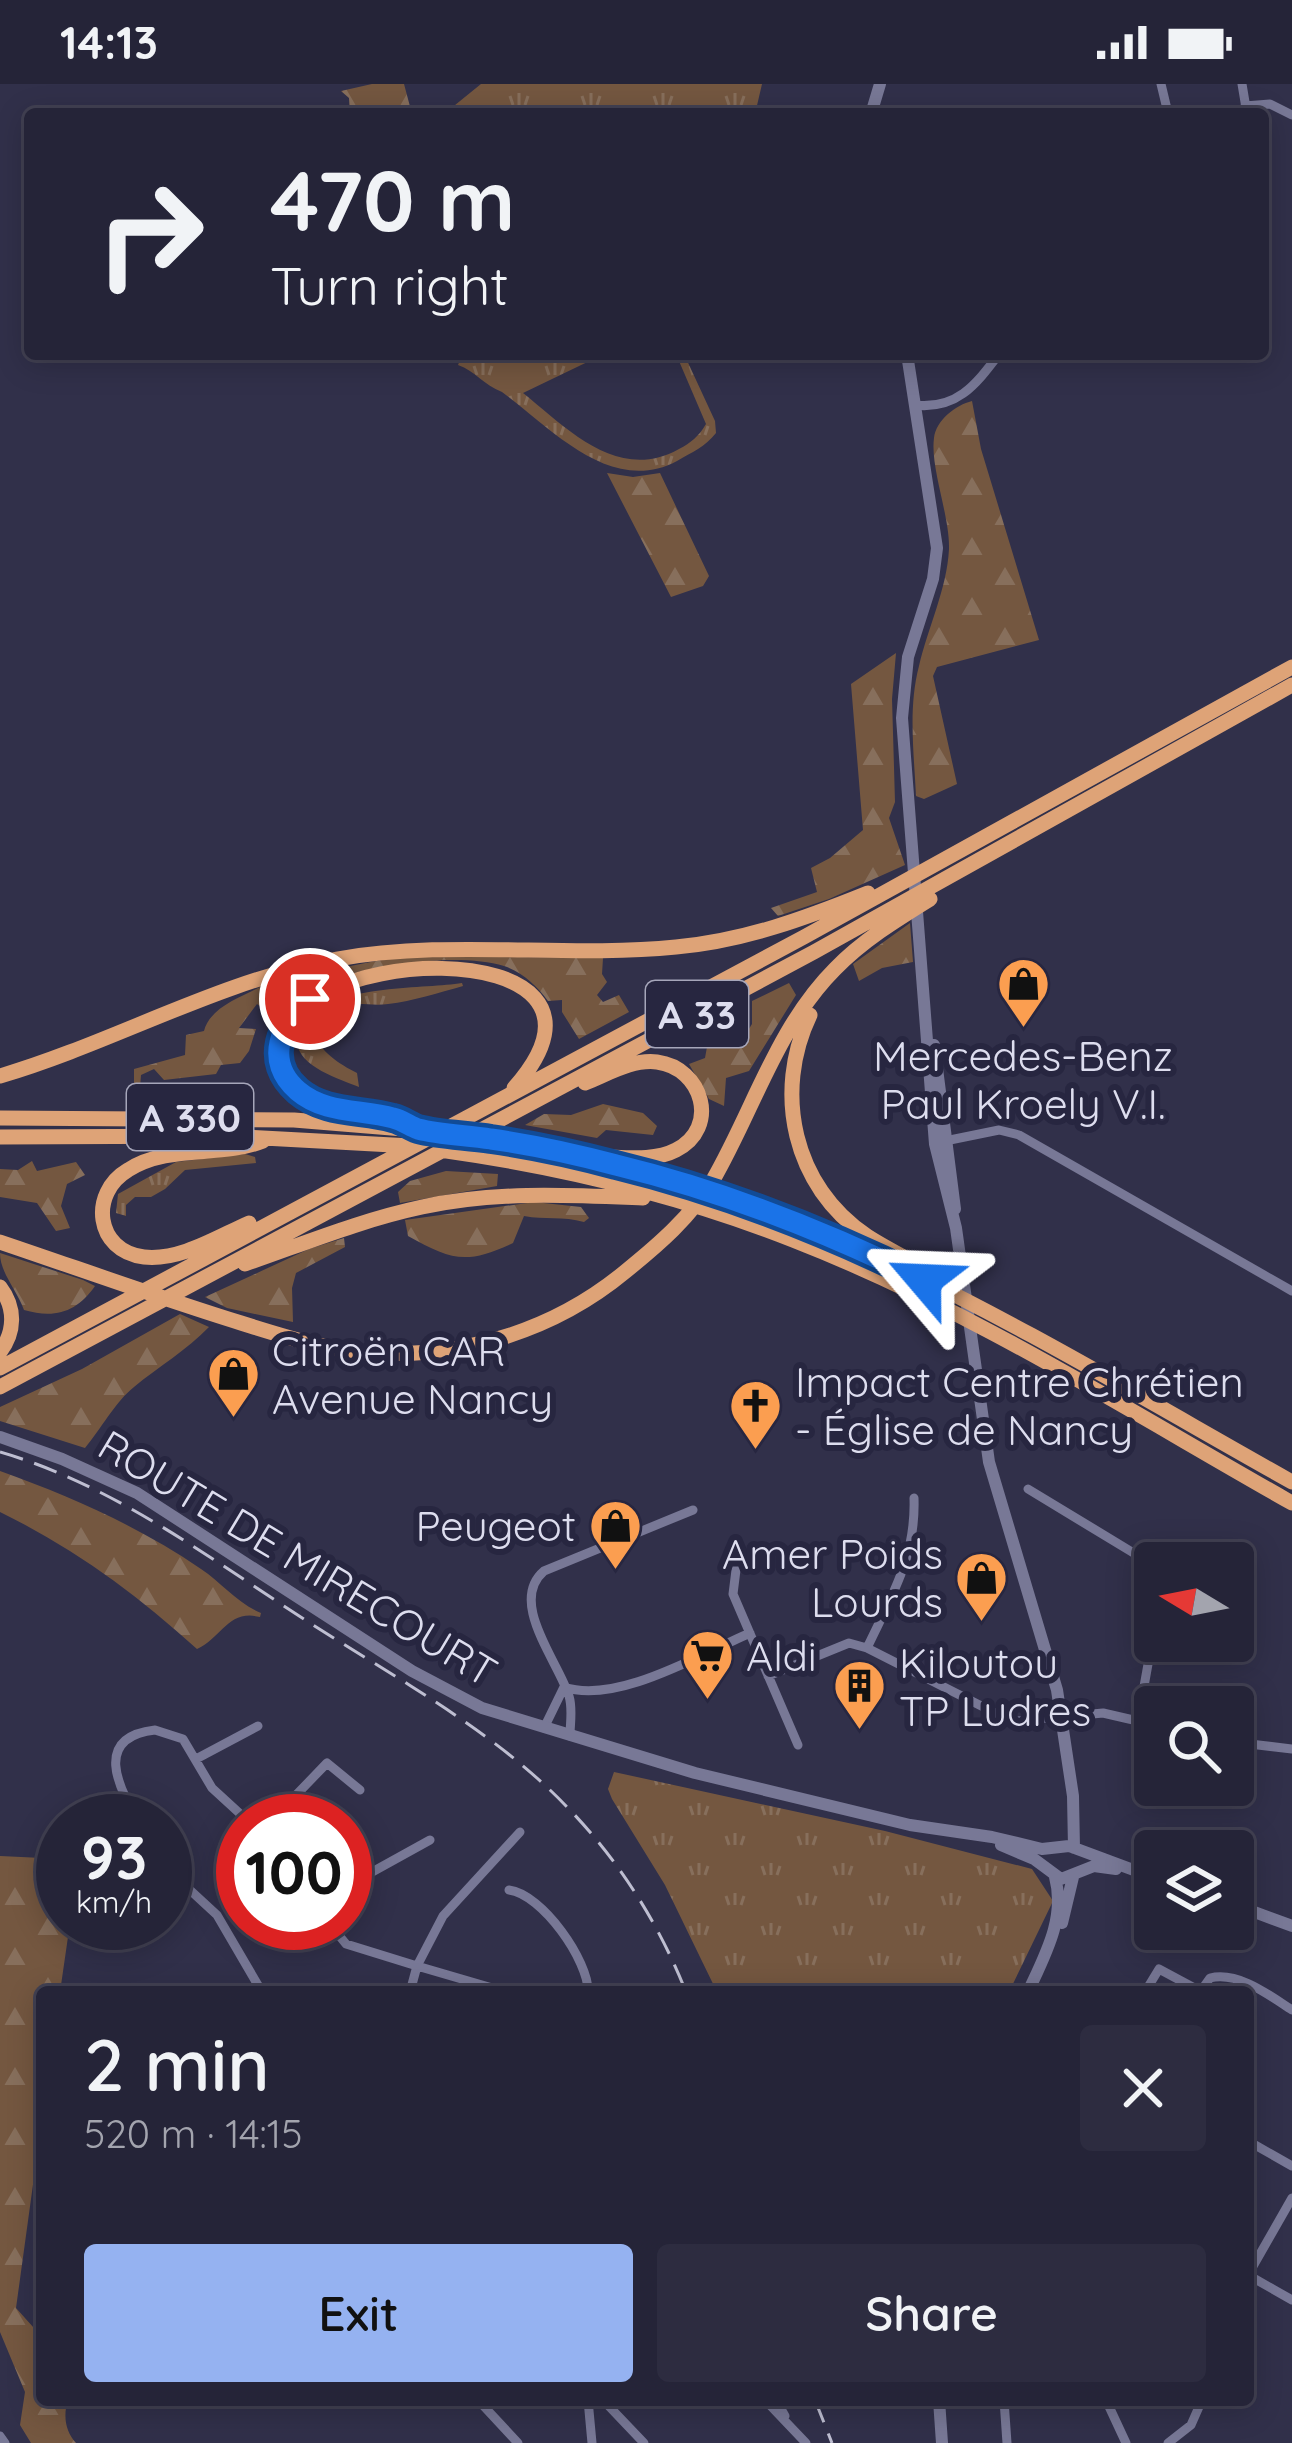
<!DOCTYPE html>
<html lang="en">
<head>
<meta charset="utf-8">
<style>
	body { margin:0; font-family:Quicksand,sans-serif; background:#2d2c40; color:#f1f3f6; height:100vh; display:flex; flex-direction:column; font-size:45px; white-space:nowrap }
	* { box-sizing:border-box; margin:0 }
	p { font-size:39px; color:#a3a4ae }
	.icon { flex:none; width:66px; height:66px; fill:none; stroke:currentColor; stroke-width:2; stroke-linecap:round; stroke-linejoin:round }
	.map { position:relative; flex:1; overflow:hidden }
	.side { position:absolute; left:36px; top:1902px; width:1218px; height:420px; display:flex; flex-direction:column; background:#252438; border-radius:12px; box-shadow:0 6px 30px #0003,0 0 0 3px #424153 }
	.side>* { flex:none }
	.top-card { position:absolute; left:24px; top:24px; width:1245px; height:252px; border-radius:12px; box-shadow:0 6px 30px #0003,0 0 0 3px #424153; background:#252438; color:#f1f3f6; overflow:hidden }
	.needle { width:78px; rotate:280deg }
	.fabs { position:absolute; left:1134px; top:1458px; display:grid; gap:24px }
	.fabs a { display:grid; place-items:center; width:120px; height:120px; border-radius:12px; background:#252438; box-shadow:0 6px 30px #0003,0 0 0 3px #424153; font-size:60px }
	.speed { position:absolute; left:36px; top:1710px; display:flex; gap:24px; font-size:60px; font-weight:700; text-align:center }
	.speed>* { display:grid; place-content:center; width:156px; height:156px; border-radius:50%; background:#252438; box-shadow:0 6px 30px #0003,0 0 0 3px #424153; line-height:1 }
	.speed small { font-size:30px; font-weight:400 }
	.speed .limit { border:18px solid #d22; background:#fff; color:#111 }
	.pin { position:absolute; display:grid; place-items:center; width:102px; height:102px; color:#fff; margin:-51px; border:6px solid #fff; border-radius:50%; box-shadow:0 3px 12px #0007 }
	.me { position:absolute; width:132px; margin:-66px; rotate:296deg; stroke-linejoin:round; filter:drop-shadow(0 0 9px #0008) }
	.turn { display:flex; align-items:center; gap:42px; height:252px; padding:0 48px; font-size:54px }
	.turn .icon { width:156px; height:156px; stroke-width:2.5 }
	.turn b { display:block; font-size:84px; line-height:102px }
	.round { display:grid; place-items:center; flex:none; width:126px; height:126px; border-radius:12px; background:#2d2c40 }
	.headline { display:flex; align-items:center; justify-content:space-between; height:204px; padding:0 48px }
	h1 { font-size:72px; font-weight:600; line-height:90px }
	.cta { display:flex; gap:24px; margin-top:auto; padding:24px 48px }
	.cta a { flex:1; height:138px; border-radius:12px; background:#95b2f1; color:#111; font-size:48px; font-weight:600; line-height:138px; text-align:center }
	.cta a+a { background:#2d2c40; color:#f1f3f6 }
	.status { display:flex; justify-content:space-between; align-items:center; height:84px; padding:0 60px; background:#252438; direction:ltr }
	.status svg { height:33px; fill:currentColor }
	.map>svg:first-child { display:block }
	.grass { fill:url(#grass-tufts) }
	.forest { fill:url(#forest-firs) }
	.lines { fill:none; stroke-linecap:round; stroke-linejoin:round }
	.street { stroke:#787896; stroke-width:9 }
	.secondary { stroke:#787896; stroke-width:12 }
	.highway { stroke:#dea377; stroke-width:15 }
	.rail { stroke:#bebed1; stroke-width:3; stroke-dasharray:24 12; stroke-linecap:butt }
	.route-casing { stroke:#114b97; stroke-width:30 }
	.route { stroke:#1a73e8; stroke-width:21 }
	.labels { text-anchor:middle; dominant-baseline:central; stroke-width:12; stroke-linejoin:round; paint-order:stroke }
	.shield { fill:#272640; stroke:#a6a6ba; stroke-width:3 }
	.shield-label { font-size:39px; font-weight:bold; fill:#dde }
	.poi-label { font-size:42px; fill:#dde; stroke:#272640; text-anchor:start }
	.street-label { font-size:42px; fill:#dde; stroke:#272640 }
</style>
</head>
<body>
<div class="status"><b>14:13</b><svg viewBox="0 0 49 12"><path d="M0 12V9h3v3zM5 12V6h3v6zM10 12V3h3v9zM15 12V0h3v12zM26 1h20v11H26zM47 4h2v5h-2z"/></svg></div>
<div class="map">
<svg width="1292" height="2359" viewBox="0 0 1292 2359">
	<defs>
		<pattern id="grass-tufts" width="24" height="20" patternUnits="userSpaceOnUse" patternTransform="scale(3)"><rect width="24" height="20" fill="#745740"/><path d="M3 7l-1-3M5 7V3M7 7l1-3M15 17l-1-3M17 17v-4M19 17l1-3" fill="none" stroke="#876f5c"/></pattern>
		<pattern id="forest-firs" width="22" height="20" patternUnits="userSpaceOnUse" patternTransform="scale(3)"><rect width="22" height="20" fill="#745740"/><path d="M5 1l3.5 6h-7zM16 11l3.5 6h-7z" fill="#876f5c"/></pattern>
	</defs>
	<rect width="100%" height="100%" fill="#31304a"/>
	<path class="grass" d="M481,0h281l-7,30h-311z
		M473,270h131l-81,39c45,36 95,90 156,56 12,-6 20,-13 27,-25l-30,-70h8l31,67 1,12c-11,14 -24,19 -39,28 -66,35 -125,-32 -175,-69 -18,-7 -27,-21 -44,-27l3,-7z
		M462,899l1,3c-25,7 -50,15 -75,18 -18,3 -40,-5 -56,7 -36,26 1,50 25,62l2,14c-19,-8 -68,-22 -61,-51 13,-54 124,-46 164,-53z
		M245,1070l10,3 1,6 -71,7 -20,19 -14,8h-16l-9,8v11l-10,-3 2,-19 58,-32z
		M614,1688l271,59 147,38 21,32 -44,91h-292l-52,-107 -53,-86 -4,-10z"/>
	<path class="forest" d="M372,0h32l8,30h-62l-1,-16 -8,-7z
		M972,317l9,48 58,191 -102,27 -4,9 24,108 -33,15 -8,-3c-2,-43 -8,-88 3,-130 9,-39 28,-77 30,-117 1,-33 -19,-81 -15,-111 2,-18 22,-33 38,-37z
		M607,389l26,4 27,-4 49,103 -6,10 -32,11z
		M896,569l-4,46 3,103 -6,16 16,47 -76,34 -51,17 -7,-8 46,-16 -6,-24 19,-10 33,-28 -12,-146z
		M910,839l3,39 -31,6 -23,13 -6,-17z
		M418,872l185,2 -1,16 5,8 -10,13 6,7 16,-7 10,17 -50,27 -17,-27v-12l-14,1c-11,-15 -26,-29 -44,-35 -46,-14 -132,-1 -178,15 -20,7 -39,20 -58,31l-11,-8 -18,24 17,1 -7,22 -9,12 -19,2 -5,9 -52,6 -10,-11 -13,6 -1,12h-6v-18l51,-14 1,-20 18,-4c6,-24 38,-34 58,-45l12,7c48,-22 91,-33 144,-37z
		M789,899l7,12 -47,76 -23,7 -2,28 -15,-7 -20,-35 16,-6 2,-11 15,-11 15,12 15,-24v-23z
		M603,1020l40,9 14,13 -4,9 -47,-5 -9,8 -72,-13 19,-11 27,1z
		M32,1077l5,10 39,-9 9,13 -18,9 -6,22 9,22 -14,3 -19,-28 -37,-6v-28l18,1z
		M446,1087l52,3 -1,12 -97,17 -2,-11 12,-11z
		M534,1118l47,5 8,11 -5,4c-21,-6 -39,-2 -60,-6l-11,27c-47,22 -62,17 -105,-7l-3,-16z
		M344,1154l1,9 -49,26 -4,15 1,34 -66,-14 -22,-11 104,-48z
		M0,1169l83,27 12,6c-18,26 -40,33 -71,24 -7,-20 -24,-37 -24,-57z
		M180,1230l29,13c-22,23 -51,40 -75,60 -19,15 -33,42 -49,61l-85,-27v-14l82,-38z
		M0,1387c70,25 140,56 201,98 21,14 36,34 60,44l-1,4c-32,-8 -38,21 -63,32 -61,-55 -123,-101 -197,-137z
		M0,1772l63,3v64h7l-10,69h-18v127l-26,189 26,29v63h26c-5,15 -3,31 8,43h-45l-11,-18 5,-33 -25,-60z"/>
	<g class="lines">
		<path class="street" d="M1242,0l5,30
			M1245,22l25,-2 22,11
			M1151,30l16,-5 -6,-25
			M914,321c42,5 61,-19 85,-51
			M945,1057l54,-11 20,5 273,156
			M1028,1405l127,77
			M738,1470l-5,40 65,151
			M867,1564c25,-53 49,-91 47,-150
			M768,1592l81,-33 18,5 140,71 11,2 85,-8 52,12
			M564,1603c52,18 137,-33 186,-54
			M1138,1636l17,-95
			M544,1644l20,-41
			M570,1652c0,-13 3,-27 -1,-40 -11,-35 -61,-94 -25,-125l149,-61
			M1233,1658l59,7
			M196,1675l62,-33
			M138,1737c-20,-34 -45,-84 17,-91l28,9 29,49 36,33
			M271,1737l56,-58 33,27
			M165,1783l52,48 45,77
			M345,1803l85,-47
			M509,1806c33,4 80,71 79,102
			M329,1839l17,21 71,22 -7,26
			M506,1908l-89,-26 26,-50 77,-84
			M1145,1908l14,-23 41,22
			M1200,1908l10,-14c28,-7 59,17 82,32
			M1248,2057l44,25
			M1292,2114l-44,77 44,25
			M478,2316l40,43
			M588,2316l4,43
			M603,2316l41,43
			M765,2316l41,43
			M776,2316l9,16
			M1004,2316l3,43
			M1106,2316l20,43
			M0,2352l5,7
			M1168,2359l23,-18 11,-25"/>
		<path class="secondary" d="M871,30l9,-30
			M907,270l30,194 -4,31 -25,78 -6,61 33,426 21,84 33,234 68,228 16,106 1,52
			M934,961l21,164
			M0,1353l62,22 75,34 275,178 70,37 213,65 215,52 82,12 50,12 27,-3 86,32
			M1001,1761l33,14 27,20 33,-13 22,3
			M1233,1820l59,22
			M1062,1839l11,-46
			M1028,1908c17,-37 38,-74 27,-115
			M939,2316l3,43"/>
		<path class="highway" d="M810,931c-37,77 -17,172 57,221 20,13 43,24 64,36
			M0,992c115,-34 218,-95 337,-117 112,-20 226,-1 339,-12 68,-6 130,-29 192,-54
			M585,999c23,-9 47,-24 72,-21 46,6 63,66 19,88 -19,10 -44,8 -65,7
			M377,1032c-35,-5 -90,-12 -98,-55 -23,-120 379,-136 235,27
			M0,1034l294,2 146,12
			M470,1052c136,20 270,57 395,115 147,68 286,152 427,231
			M0,1053l228,-1 183,10
			M440,1066c121,17 239,45 353,90 175,68 336,171 499,263
			M249,1139c-32,14 -69,38 -105,34 -49,-6 -55,-64 -16,-87 41,-26 92,-12 135,-29
			M0,1158c80,27 160,56 241,81 42,13 87,28 132,30 92,5 182,-23 253,-82 32,-26 65,-54 87,-91 40,-69 64,-153 122,-211 27,-28 61,-49 95,-70
			M245,1180c58,-20 116,-44 177,-57 73,-16 147,-12 221,-9
			M0,1203c16,21 15,45 0,65
			M0,1284l804,-431 488,-270
			M0,1303l814,-435 478,-267"/>
		<path class="rail" d="M0,1368c114,33 212,108 310,171 89,57 186,109 259,186 51,53 90,115 117,183
			M815,2316l17,43"/>
	</g>
	<g class="lines">
		<defs>
			<path id="route" d="M310,915c-29,23 -47,62 -12,92 27,23 63,18 95,27 9,2 17,8 25,11 23,6 49,6 73,10 42,6 84,15 125,26 107,26 209,66 308,115"/>
		</defs>
		<use href="#route" class="route-casing"/>
		<use href="#route" class="route"/>
	</g>
	<defs>
		<symbol id="shop-pin" viewBox="-11 -11 22 30"><path d="M0 17L-7.5 6A9.5 9.5 0 1 1 7.5 6Z" fill="#fb9e50" stroke="#272640"/><path d="M-5-2.5h2.3a2.7 3.5 0 0 1 5.4 0H5L5.5 6h-11ZM-1.5-2.5h3a1.5 2.3 0 0 0-3 0Z" fill="#111"/></symbol>
		<symbol id="church-pin" viewBox="-11 -11 22 30"><path d="M0 17L-7.5 6A9.5 9.5 0 1 1 7.5 6Z" fill="#fb9e50" stroke="#272640"/><path d="M-1.2-6h2.4v3.5h3.3v2.4h-3.3V6h-2.4V-.1h-3.3v-2.4h3.3Z" fill="#111"/></symbol>
		<symbol id="supermarket-pin" viewBox="-11 -11 22 30"><path d="M0 17L-7.5 6A9.5 9.5 0 1 1 7.5 6Z" fill="#fb9e50" stroke="#272640"/><path d="M-6-5.5h2.5l.6 2H6L4.5 2H-2.5L-4.4-4H-6ZM-1.5 3.2a1.3 1.3 0 1 0 .1 0ZM3 3.2a1.3 1.3 0 1 0 .1 0Z" fill="#111"/></symbol>
		<symbol id="building-pin" viewBox="-11 -11 22 30"><path d="M0 17L-7.5 6A9.5 9.5 0 1 1 7.5 6Z" fill="#fb9e50" stroke="#272640"/><path d="M-4-6H4V6H1V3H-1V6H-4ZM-2.5-4.3h1.7v1.8h-1.7ZM.8-4.3h1.7v1.8H.8ZM-2.5-1h1.7V.8h-1.7ZM.8-1h1.7V.8H.8Z" fill="#111"/></symbol>
	</defs>
	<g fill-rule="evenodd">
		<use href="#shop-pin" x="994" y="870" width="59" height="81"/>
		<use href="#shop-pin" x="204" y="1260" width="59" height="81"/>
		<use href="#church-pin" x="726" y="1292" width="59" height="81"/>
		<use href="#shop-pin" x="586" y="1412" width="59" height="81"/>
		<use href="#shop-pin" x="952" y="1464" width="59" height="81"/>
		<use href="#supermarket-pin" x="678" y="1542" width="59" height="81"/>
		<use href="#building-pin" x="830" y="1572" width="59" height="81"/>
	</g>
	<g class="labels">
		<g class="shield">
			<rect x="646" y="897" width="102" height="66" rx="9"/>
			<rect x="127" y="1000" width="126" height="66" rx="9"/>
		</g>
		<g class="shield-label">
			<text x="697" y="930">A 33</text>
			<text x="190" y="1033">A 330</text>
		</g>
		<g class="poi-label">
			<text x="1023" y="971" text-anchor="middle">Mercedes-Benz<tspan x="1023" dy="48">Paul Kroely V.I.</tspan></text>
			<text x="272" y="1266">Citroën CAR<tspan x="272" dy="48">Avenue Nancy</tspan></text>
			<text x="795" y="1297">Impact Centre Chrétien<tspan x="795" dy="48">- Église de Nancy</tspan></text>
			<text x="576" y="1441" text-anchor="end">Peugeot</text>
			<text x="943" y="1469" text-anchor="end">Amer Poids<tspan x="943" dy="48">Lourds</tspan></text>
			<text x="746" y="1571">Aldi</text>
			<text x="899" y="1578">Kiloutou<tspan x="899" dy="48">TP Ludres</tspan></text>
		</g>
		<g class="street-label">
			<text transform="translate(298 1474) rotate(31)">ROUTE DE MIRECOURT</text>
		</g>
	</g>
</svg>
<div class="fabs">
<a><svg class="needle" viewBox="-14 -14 28 28"><path d="M0-13l5 13h-10z" fill="#e53935"/><path d="M0 13l5-13h-10z" fill="#a3a4ae"/></svg></a>
<a><svg class="icon" aria-label="search" viewBox="0 0 24 24"><circle cx="10" cy="10" r="6"/><path d="M15 15l6 6"/></svg></a>
<a><svg class="icon" aria-label="layers" viewBox="0 0 24 24"><path d="M12 4l9 5-9 5-9-5zM3 14l9 5 9-5"/></svg></a>
</div>
<div class="speed"><div>93<small>km/h</small></div><div class="limit">100</div></div>
<div class="pin" style="left:310px;top:915px;background:#d93025"><svg class="icon" aria-label="arrive" viewBox="0 0 24 24"><path d="M6 21V4h12l-3 4 3 4H6"/></svg></div>
<svg class="me" style="left:924px;top:1196px" viewBox="-20 -20 40 40"><path d="M0-17L14 15 0 8-14 15z" fill="#1a73e8" stroke="#fff" stroke-width="4"/></svg>
<div class="top-card">
<div class="turn"><svg class="icon" aria-label="right" viewBox="0 0 24 24"><path d="M7 20v-9h11M14 6l5 5-5 5"/></svg><div><b>470 m</b>Turn right</div></div>
</div>
<section class="side">
<div class="headline"><div><h1>2 min</h1><p>520 m · 14:15</p></div><a class="round"><svg class="icon" aria-label="close" viewBox="0 0 24 24"><path d="M6 6l12 12M18 6L6 18"/></svg></a></div>
<div class="cta"><a>Exit</a><a>Share</a></div>
</section>
</div>
</body>
</html>
